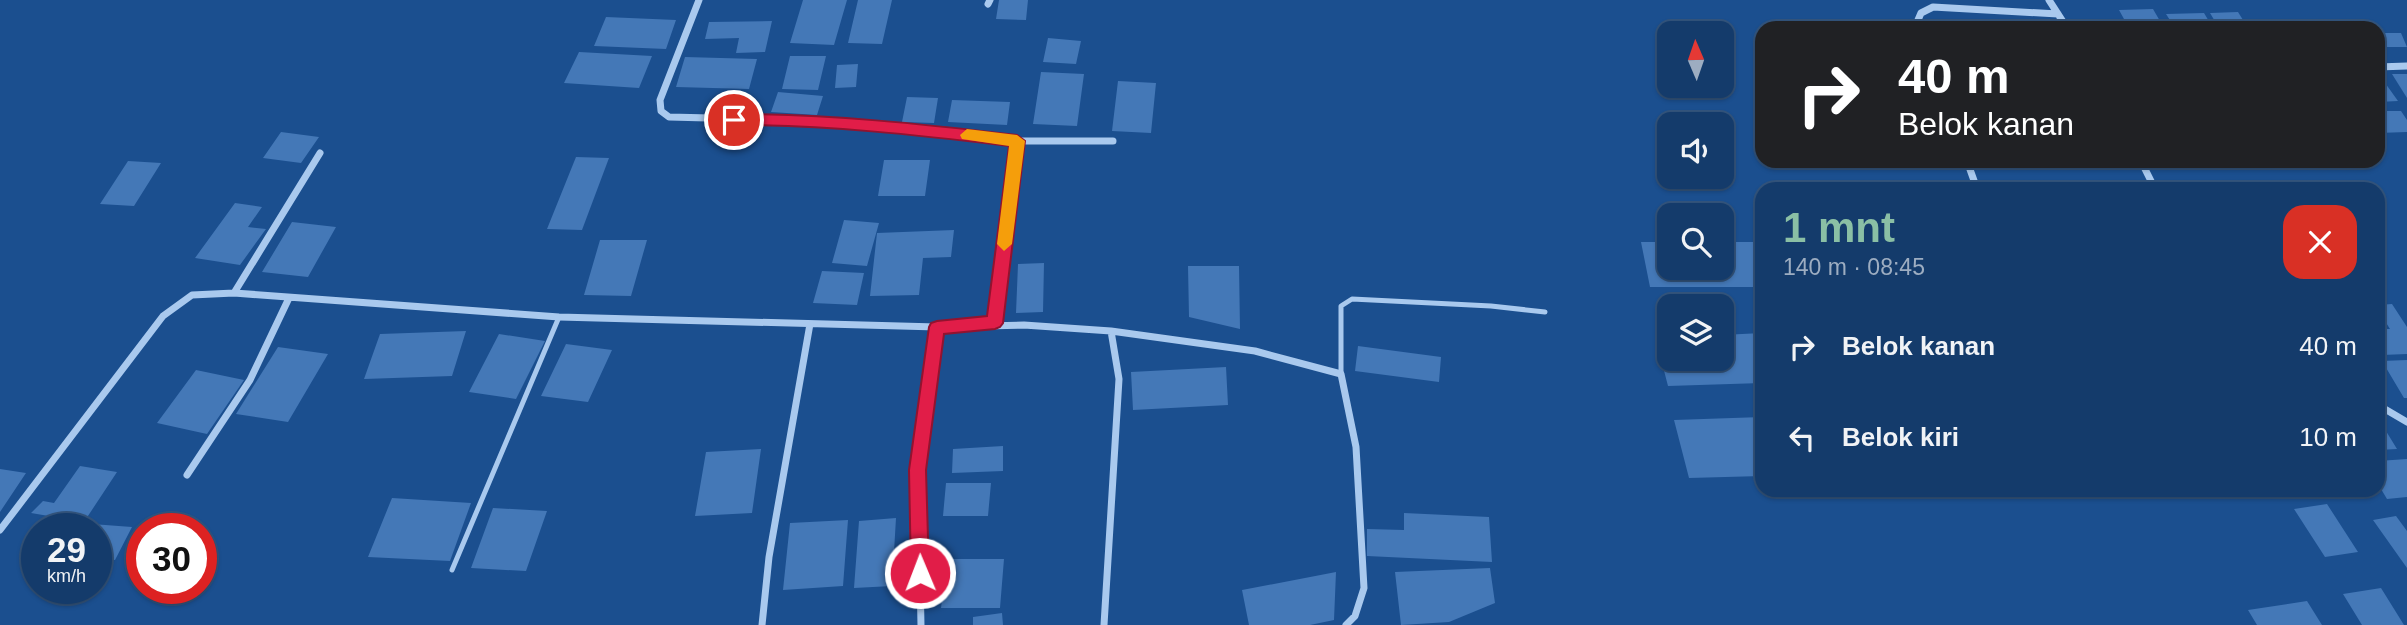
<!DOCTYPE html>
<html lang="id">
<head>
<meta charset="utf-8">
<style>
	body { margin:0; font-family:Helvetica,sans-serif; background:#1d4271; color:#f1f3f6; height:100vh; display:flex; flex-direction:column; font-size:26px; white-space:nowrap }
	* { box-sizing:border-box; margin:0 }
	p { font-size:23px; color:#9dadc1 }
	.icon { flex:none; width:38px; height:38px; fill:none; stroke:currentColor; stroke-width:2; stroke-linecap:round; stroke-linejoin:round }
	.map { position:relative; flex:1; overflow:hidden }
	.panel { position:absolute; left:1755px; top:182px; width:630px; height:315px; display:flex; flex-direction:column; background:#143b6b; border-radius:21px; box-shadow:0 2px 5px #0004,0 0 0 2px #33557e }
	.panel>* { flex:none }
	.hud { position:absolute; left:1755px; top:21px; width:630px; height:147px; border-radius:21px; box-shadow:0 2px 5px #0004,0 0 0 2px #33557e; background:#202124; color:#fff; overflow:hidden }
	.needle { width:46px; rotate:358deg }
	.controls { position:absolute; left:1657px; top:21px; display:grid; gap:14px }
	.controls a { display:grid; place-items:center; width:77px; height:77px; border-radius:14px; background:#143b6b; box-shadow:0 2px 5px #0004,0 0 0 2px #33557e; font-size:35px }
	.speed { position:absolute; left:21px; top:513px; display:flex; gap:14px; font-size:35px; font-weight:700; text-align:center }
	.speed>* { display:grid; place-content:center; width:91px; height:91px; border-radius:50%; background:#143b6b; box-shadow:0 2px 5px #0004,0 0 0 2px #33557e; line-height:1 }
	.speed small { font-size:18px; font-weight:400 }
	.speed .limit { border:10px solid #d22; background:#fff; color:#111 }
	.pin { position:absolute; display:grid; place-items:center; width:60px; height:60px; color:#fff; margin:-30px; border:4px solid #fff; border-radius:50%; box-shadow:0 2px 7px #0007 }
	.me { position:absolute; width:77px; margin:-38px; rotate:359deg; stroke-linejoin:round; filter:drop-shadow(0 0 5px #0008) }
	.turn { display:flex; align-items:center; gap:24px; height:147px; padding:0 28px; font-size:32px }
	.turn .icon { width:91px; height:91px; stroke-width:2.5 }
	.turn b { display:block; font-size:49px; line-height:60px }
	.round { display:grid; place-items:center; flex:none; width:74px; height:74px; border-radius:21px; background:#1d4271 }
	.head { display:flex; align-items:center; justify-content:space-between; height:119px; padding:0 28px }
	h1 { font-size:42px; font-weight:700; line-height:52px; color:#8abfa5 }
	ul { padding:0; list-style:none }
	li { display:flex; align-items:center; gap:21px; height:91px; padding:0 28px }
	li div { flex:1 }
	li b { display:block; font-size:26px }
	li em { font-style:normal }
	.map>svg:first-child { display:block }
	.building { fill:#4478b7 }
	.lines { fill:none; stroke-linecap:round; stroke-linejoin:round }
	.lane { stroke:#a9c9ee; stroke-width:5 }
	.street { stroke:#a9c9ee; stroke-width:7 }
	.route { fill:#e11d48; stroke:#92132f; stroke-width:2 }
	.slow { fill:#f59e0b }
</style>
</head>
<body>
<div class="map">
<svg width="2407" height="625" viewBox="0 0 2407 625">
	<rect width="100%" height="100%" fill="#1b4f8f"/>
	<path class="building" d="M803,0h44l-13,45 -44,-2z
		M858,0h34l-10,44 -34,-1z
		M999,0h29l-2,20 -30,-1z
		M2153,9l11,19h-35l-10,-18z
		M2238,12l10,16h-29l-9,-15z
		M2204,13l9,15h-38l-9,-14z
		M606,17l70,3 -10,29 -72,-3z
		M772,21l-7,31 -29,1 3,-15 -34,1 4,-17z
		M2018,23h35l2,5h-35z
		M2323,23l3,5h-28l-2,-4z
		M2378,33h23l6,14h-29z
		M1048,38l33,3 -5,23 -33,-2z
		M579,52l73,4 -13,32 -75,-5z
		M790,56h36l-8,34 -36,-1z
		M685,57l72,2 -8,30 -73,-2z
		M858,64l-2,23 -21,1 2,-23z
		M1041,72l43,2 -7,52 -44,-2z
		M2378,73l20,28 -20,1z
		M2392,74h15v24z
		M1118,81l38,2 -5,50 -39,-2z
		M778,92l45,4 -6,19 -46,-3z
		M907,97l31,1 -4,25 -32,-1z
		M952,100l58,2 -3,23 -59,-3z
		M2378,111h23l6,9v12l-29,1z
		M281,132l38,5 -18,26 -38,-5z
		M576,157l33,1 -27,72 -35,-1z
		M884,160h46l-5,36h-47z
		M128,161l33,2 -27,43 -34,-2z
		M235,203l27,4 -14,20 18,2 -26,36 -45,-7z
		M844,220l35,3 -12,43 -35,-3z
		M292,222l44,5 -28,50 -46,-5z
		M954,230l-3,27 -28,1 -4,37 -49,1 7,-63z
		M600,240h47l-16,56 -47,-1z
		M1641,242h29v26h52v-26h37l3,12v33h-112z
		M1044,263l-1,49 -27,1 2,-49z
		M1188,266h51l1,63 -51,-12z
		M822,271l42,2 -7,32 -44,-2z
		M1679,295h48l9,36h-14v-25h-41z
		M2392,304l15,23v27l-25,1 -4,-7v-19h12l-12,-19v-5z
		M466,331l-14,45 -88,3 16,-45z
		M1762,333v50l-94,3 -13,-50h15v23h52v-24z
		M499,334l46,7 -29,58 -47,-7z
		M566,344l46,6 -24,52 -47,-6z
		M1358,346l83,11 -2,25 -84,-11z
		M278,347l50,7 -40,68 -52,-8z
		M2407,360v38h-3l-22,-37z
		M1226,367l2,38 -95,5 -2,-38z
		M196,370l48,10 -37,54 -50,-11z
		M1762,417v59l-73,2 -15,-58z
		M2378,418l19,31 -19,1z
		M1003,446v25l-51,2 1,-24z
		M761,449l-9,64 -57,3 11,-64z
		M2407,459v38l-20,2 -9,-15v-23z
		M80,466l37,6 -33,50 -53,-9 12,-12 11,2z
		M0,469l26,4 -26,39z
		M946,483h45l-3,33h-45z
		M392,498l79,5 -21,58 -82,-4z
		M2327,504l31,48 -33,5 -31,-48z
		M493,508l54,3 -21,60 -55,-3z
		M1404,513l85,4 3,45 -125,-6v-27l37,1z
		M2396,516l11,15v37l-34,-48z
		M896,518l-4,68 -38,2 5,-67z
		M848,520l-5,66 -60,4 7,-67z
		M52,521l80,6 -17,33 -19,-2v-30h-48z
		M947,559h57l-4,49h-59z
		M1490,568l5,35 -46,19 -48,3 -6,-53z
		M1336,572l-2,48 -24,5h-61l-7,-35z
		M2381,588l23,37h-42l-19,-31z
		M2307,601l15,24h-65l-9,-15z
		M1002,613l1,12h-30v-8z"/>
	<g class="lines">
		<path class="lane" d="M1341,374v-68l11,-7 139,7 54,6
			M452,570l107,-253"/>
		<path class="street" d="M699,0l-39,100 1,11 8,6 120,3 129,9 99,12h96
			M2049,0l18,28
			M988,4l2,-4
			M1921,28l-3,-8 3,-7 12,-6 125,7
			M2378,67l29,-1
			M1967,161l10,28
			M2141,161l14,28
			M234,293l86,-140
			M995,322l22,-181
			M1111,331l144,20 86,23 15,73 8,141 -9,28 -9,9
			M2378,405l29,17
			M187,475l63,-95 39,-82
			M0,530l163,-214 29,-21 42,-2 325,24 378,10 87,-2 87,6 8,48 -15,246
			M762,625l7,-68 41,-233
			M921,625l-3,-155 19,-143"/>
	</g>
	<path class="route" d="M734,114c95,0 189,10 283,21l8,6 -22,182 -3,4 -5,2 -51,5 -18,136 3,103 -3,7 -6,2 -7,-2 -2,-7 -2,-103 20,-143 2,-4 6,-2 50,-5 22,-170c-91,-11 -183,-21 -275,-21l-7,-5z"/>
	<path class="slow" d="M967,129l50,6 8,6 -13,103 -8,7 -7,-7 12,-98 -47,-7 -2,-4z"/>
</svg>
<div class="controls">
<a><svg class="needle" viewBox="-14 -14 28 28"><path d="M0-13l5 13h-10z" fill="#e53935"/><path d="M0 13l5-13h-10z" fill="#9dadc1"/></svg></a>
<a><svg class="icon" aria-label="sound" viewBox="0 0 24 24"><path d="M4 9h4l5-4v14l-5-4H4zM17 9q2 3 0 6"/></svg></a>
<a><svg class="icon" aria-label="search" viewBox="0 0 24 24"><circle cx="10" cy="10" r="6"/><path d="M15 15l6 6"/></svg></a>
<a><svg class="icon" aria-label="layers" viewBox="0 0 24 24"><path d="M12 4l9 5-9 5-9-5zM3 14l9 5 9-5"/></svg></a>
</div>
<div class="speed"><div>29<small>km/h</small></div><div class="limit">30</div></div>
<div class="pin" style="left:734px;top:120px;background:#d93025"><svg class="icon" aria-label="arrive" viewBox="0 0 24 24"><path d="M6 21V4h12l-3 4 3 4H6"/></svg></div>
<svg class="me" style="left:920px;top:573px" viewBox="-20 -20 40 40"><circle r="17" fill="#e11d48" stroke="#fff" stroke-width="3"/><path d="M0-11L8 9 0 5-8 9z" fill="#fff"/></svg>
<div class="hud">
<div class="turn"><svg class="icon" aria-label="right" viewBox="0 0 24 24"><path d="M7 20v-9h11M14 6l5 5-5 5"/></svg><div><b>40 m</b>Belok kanan</div></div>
</div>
<section class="panel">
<div class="head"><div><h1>1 mnt</h1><p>140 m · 08:45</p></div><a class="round" style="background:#d93025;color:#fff"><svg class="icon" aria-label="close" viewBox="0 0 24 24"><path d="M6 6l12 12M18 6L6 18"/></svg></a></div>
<ul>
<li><svg class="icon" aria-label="right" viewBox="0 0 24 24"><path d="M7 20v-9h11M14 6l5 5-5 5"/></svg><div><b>Belok kanan</b></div><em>40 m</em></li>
<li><svg class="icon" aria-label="left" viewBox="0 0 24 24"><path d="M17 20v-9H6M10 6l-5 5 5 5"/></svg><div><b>Belok kiri</b></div><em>10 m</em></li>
</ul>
</section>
</div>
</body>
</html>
